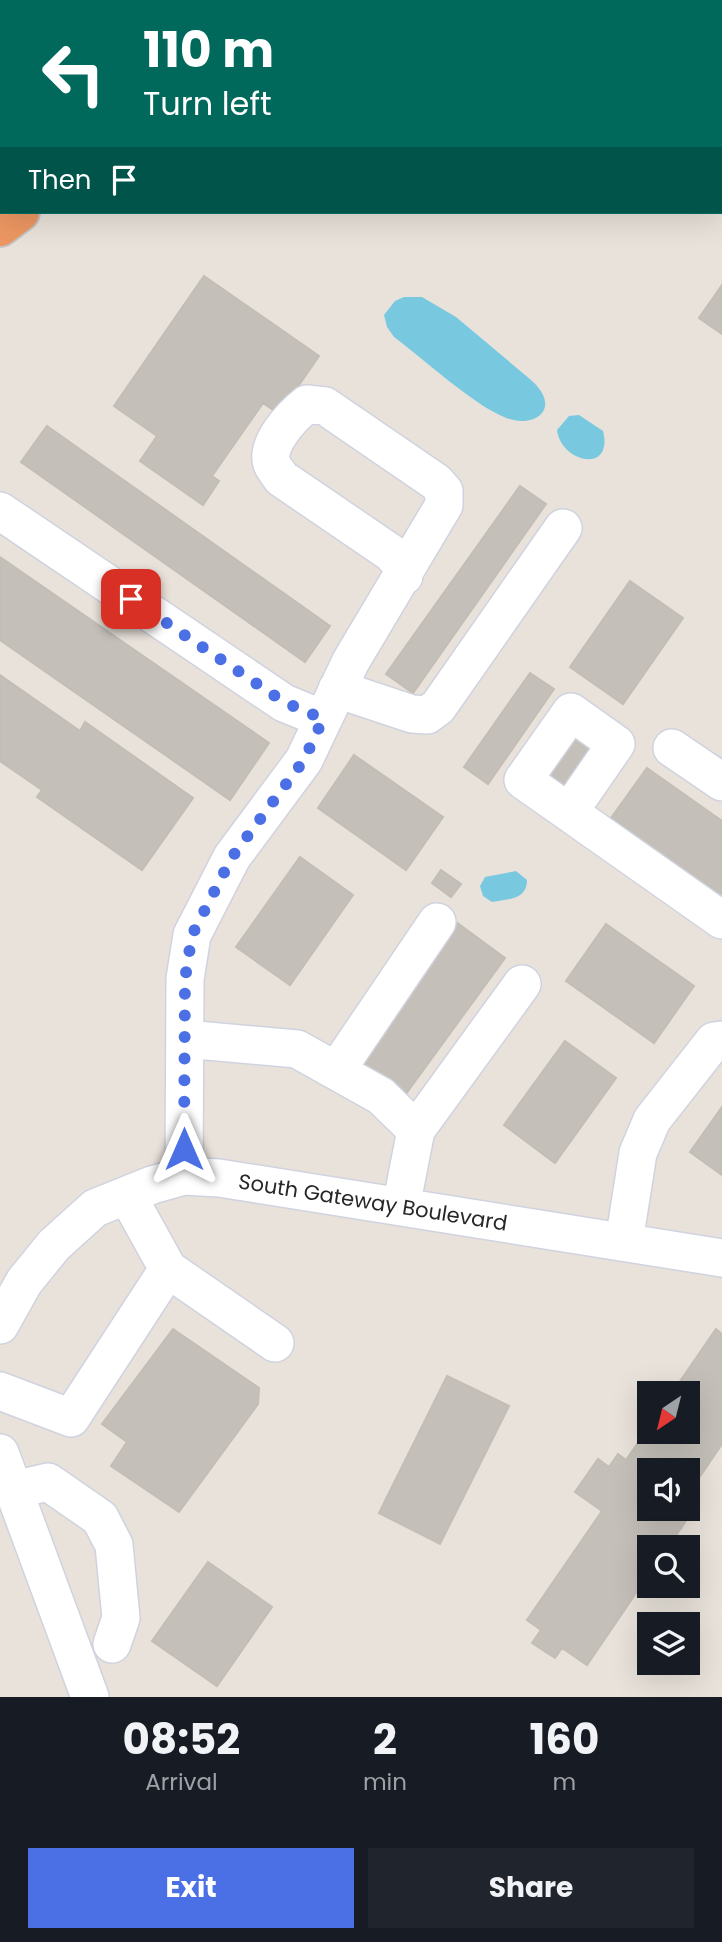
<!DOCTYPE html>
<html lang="en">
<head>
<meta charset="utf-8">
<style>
	body { margin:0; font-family:Poppins,sans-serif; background:#20242c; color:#f1f3f6; height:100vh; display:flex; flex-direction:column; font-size:26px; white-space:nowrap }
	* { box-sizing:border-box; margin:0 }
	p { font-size:23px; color:#9ea1a6 }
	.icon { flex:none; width:38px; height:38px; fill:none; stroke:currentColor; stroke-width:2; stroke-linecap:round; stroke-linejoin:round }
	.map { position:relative; height:1697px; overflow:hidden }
	.panel { display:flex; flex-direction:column; background:#171b24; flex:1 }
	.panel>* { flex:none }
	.top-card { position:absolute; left:0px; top:0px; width:723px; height:214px; box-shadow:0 7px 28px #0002; background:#00695c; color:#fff; overflow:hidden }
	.needle { width:46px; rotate:215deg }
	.buttons { position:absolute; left:637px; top:1381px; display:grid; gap:14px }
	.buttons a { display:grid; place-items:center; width:63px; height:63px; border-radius:0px; background:#171b24; box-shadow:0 7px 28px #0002; font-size:35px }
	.pin { position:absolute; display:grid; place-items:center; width:60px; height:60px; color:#fff; margin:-30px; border-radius:14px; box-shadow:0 4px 10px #0006 }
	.me { position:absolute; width:77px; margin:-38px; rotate:0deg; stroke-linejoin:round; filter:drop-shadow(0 0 5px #0008) }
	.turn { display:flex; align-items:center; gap:24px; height:147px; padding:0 28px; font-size:32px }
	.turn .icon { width:91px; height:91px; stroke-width:2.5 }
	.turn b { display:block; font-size:49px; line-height:60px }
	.then { display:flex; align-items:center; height:66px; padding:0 28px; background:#0003; gap:14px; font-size:26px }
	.eta { display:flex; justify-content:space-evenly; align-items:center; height:119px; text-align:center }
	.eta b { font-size:42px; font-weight:700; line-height:49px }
	.button { display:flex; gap:14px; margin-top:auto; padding:14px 28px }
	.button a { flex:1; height:80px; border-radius:0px; background:#4b6fe5; color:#fff; font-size:28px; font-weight:700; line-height:80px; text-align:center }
	.button a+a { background:#20242c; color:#f1f3f6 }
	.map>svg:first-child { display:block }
	.water { fill:#78c9e0 }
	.building { fill:#c4c0b9; stroke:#c3bdb5; stroke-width:2 }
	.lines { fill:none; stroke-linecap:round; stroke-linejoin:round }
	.minor-casing { stroke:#d0d3df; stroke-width:40 }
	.highway-casing { stroke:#c3c3c3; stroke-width:42 }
	.minor { stroke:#fff; stroke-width:37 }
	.highway { stroke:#ec9762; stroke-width:38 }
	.route { stroke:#4b6fe5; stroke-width:12; stroke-dasharray:0 21.6 }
	.labels { text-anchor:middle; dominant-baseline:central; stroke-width:5; stroke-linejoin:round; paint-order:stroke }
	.street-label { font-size:21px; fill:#272727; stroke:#fff }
</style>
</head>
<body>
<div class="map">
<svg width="722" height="1697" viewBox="0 0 722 1697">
	<rect width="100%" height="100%" fill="#e8e2da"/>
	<path class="water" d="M404,297h18l34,20 75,63c33,29 2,50 -27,37 -33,-14 -79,-57 -110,-80l-7,-10 -3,-12 11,-14z
		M579,415l24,16c11,43 -42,32 -46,-1l12,-14z
		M516,871l11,9c0,20 -19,19 -35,22l-9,-6 -3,-10 5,-9z"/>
	<path class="building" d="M204,276l115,80 -40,58 -16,-11 -51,73 7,5 -16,24 -63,-44 17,-25 -43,-30z
		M722,285v49l-23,-16z
		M47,426l283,200 -25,36 -284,-200z
		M520,486l26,18 -133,189 -27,-19z
		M0,557l269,186 -39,57 -230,-160z
		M630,581l53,37 -60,86 -53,-37z
		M530,673l24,16 -66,95 -24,-17z
		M0,675l80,56 5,-9 108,76 -51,72 -105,-73 5,-7 -42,-29z
		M573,726l22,15 -32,45 -21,-15z
		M354,755l89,62 -37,53 -88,-62z
		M647,768l75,53v74l-111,-77z
		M300,857l53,38 -63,90 -54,-38z
		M441,870l20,14 -10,13 -19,-14z
		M456,922l49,36 -100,137 -49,-36z
		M606,924l88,62 -40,57 -88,-62z
		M565,1041l51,37 -61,85 -51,-38z
		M722,1107v68l-32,-23z
		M173,1329l86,59 -1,16 -79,108 -68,-46 16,-24 -25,-18z
		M716,1329l6,5v110l-34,50v-24h-39v38h31l10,7 -22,32h-19v27l-62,91 -25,-17 -7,10 -23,-15 9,-13 -14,-10 75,-109 -27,-19 23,-33 11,8 9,-13 8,6 23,-33v5h39v-39h-16z
		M447,1376l62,30 -69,138 -61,-31z
		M208,1562l64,45 -55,79 -65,-45z"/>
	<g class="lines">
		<defs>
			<path id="minor" d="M0,511l284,192 39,16
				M337,689l75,25 15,1 11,-8 125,-179
				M672,748l50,34
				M569,812l47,-68 -45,-32 -48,68 199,140
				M185,1039l112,10 84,47 35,34 -15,77
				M336,1071l101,-149
				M416,1130l106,-146
				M184,1176l1,-197 7,-44 40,-78 72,-97 47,-99 93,-156v-14l-8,-9 -111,-76 -18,-2c-15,12 -42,40 -35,60 2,5 7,10 9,14l110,75 8,9 5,14
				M624,1242l14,-89 14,-33 62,-79 8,-1
				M168,1269l107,74
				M0,1325l24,-43 30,-37 41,-37 57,-23 32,-9 35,2 503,80
				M0,1391l71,27 97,-149 -41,-74
				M0,1453l90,244
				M14,1490l34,-8 52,36 14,27 7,73 -9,26"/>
			<path id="highway" d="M127,2l2,-2
				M312,2l3,-2
				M0,96l2,-1
				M0,227l20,-15"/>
		</defs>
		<use href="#minor" class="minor-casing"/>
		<use href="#highway" class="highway-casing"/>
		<use href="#minor" class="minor"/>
		<use href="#highway" class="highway"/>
	</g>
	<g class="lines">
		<path class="route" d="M131,599l153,103 39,17 -19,41 -72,97 -40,78 -7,44 -1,170"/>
	</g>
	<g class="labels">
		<g class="street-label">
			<text transform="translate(373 1202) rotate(9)">South Gateway Boulevard</text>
		</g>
	</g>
</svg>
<div class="buttons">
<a><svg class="needle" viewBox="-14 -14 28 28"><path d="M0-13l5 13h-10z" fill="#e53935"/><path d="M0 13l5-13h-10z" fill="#9ea1a6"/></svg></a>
<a><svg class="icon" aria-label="sound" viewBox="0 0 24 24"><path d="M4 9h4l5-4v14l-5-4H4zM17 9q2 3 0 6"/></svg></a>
<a><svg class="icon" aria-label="search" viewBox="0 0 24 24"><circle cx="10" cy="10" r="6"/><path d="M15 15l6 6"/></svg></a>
<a><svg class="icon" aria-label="layers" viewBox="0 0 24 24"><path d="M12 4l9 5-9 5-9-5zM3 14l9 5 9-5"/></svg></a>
</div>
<div class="pin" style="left:131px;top:599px;background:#d93025"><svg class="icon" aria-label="arrive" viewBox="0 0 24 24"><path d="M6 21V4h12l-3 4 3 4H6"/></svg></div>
<svg class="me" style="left:184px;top:1149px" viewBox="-20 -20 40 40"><path d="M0-17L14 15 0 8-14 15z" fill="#4b6fe5" stroke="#fff" stroke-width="4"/></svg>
<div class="top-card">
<div class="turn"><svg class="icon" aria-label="left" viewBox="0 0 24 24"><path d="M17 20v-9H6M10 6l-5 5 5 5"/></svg><div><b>110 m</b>Turn left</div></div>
<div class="then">Then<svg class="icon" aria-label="arrive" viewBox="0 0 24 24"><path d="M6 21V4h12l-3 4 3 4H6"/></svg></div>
</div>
</div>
<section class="panel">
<div class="eta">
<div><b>08:52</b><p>Arrival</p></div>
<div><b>2</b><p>min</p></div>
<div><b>160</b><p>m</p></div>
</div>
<div class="button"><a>Exit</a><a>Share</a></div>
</section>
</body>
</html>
